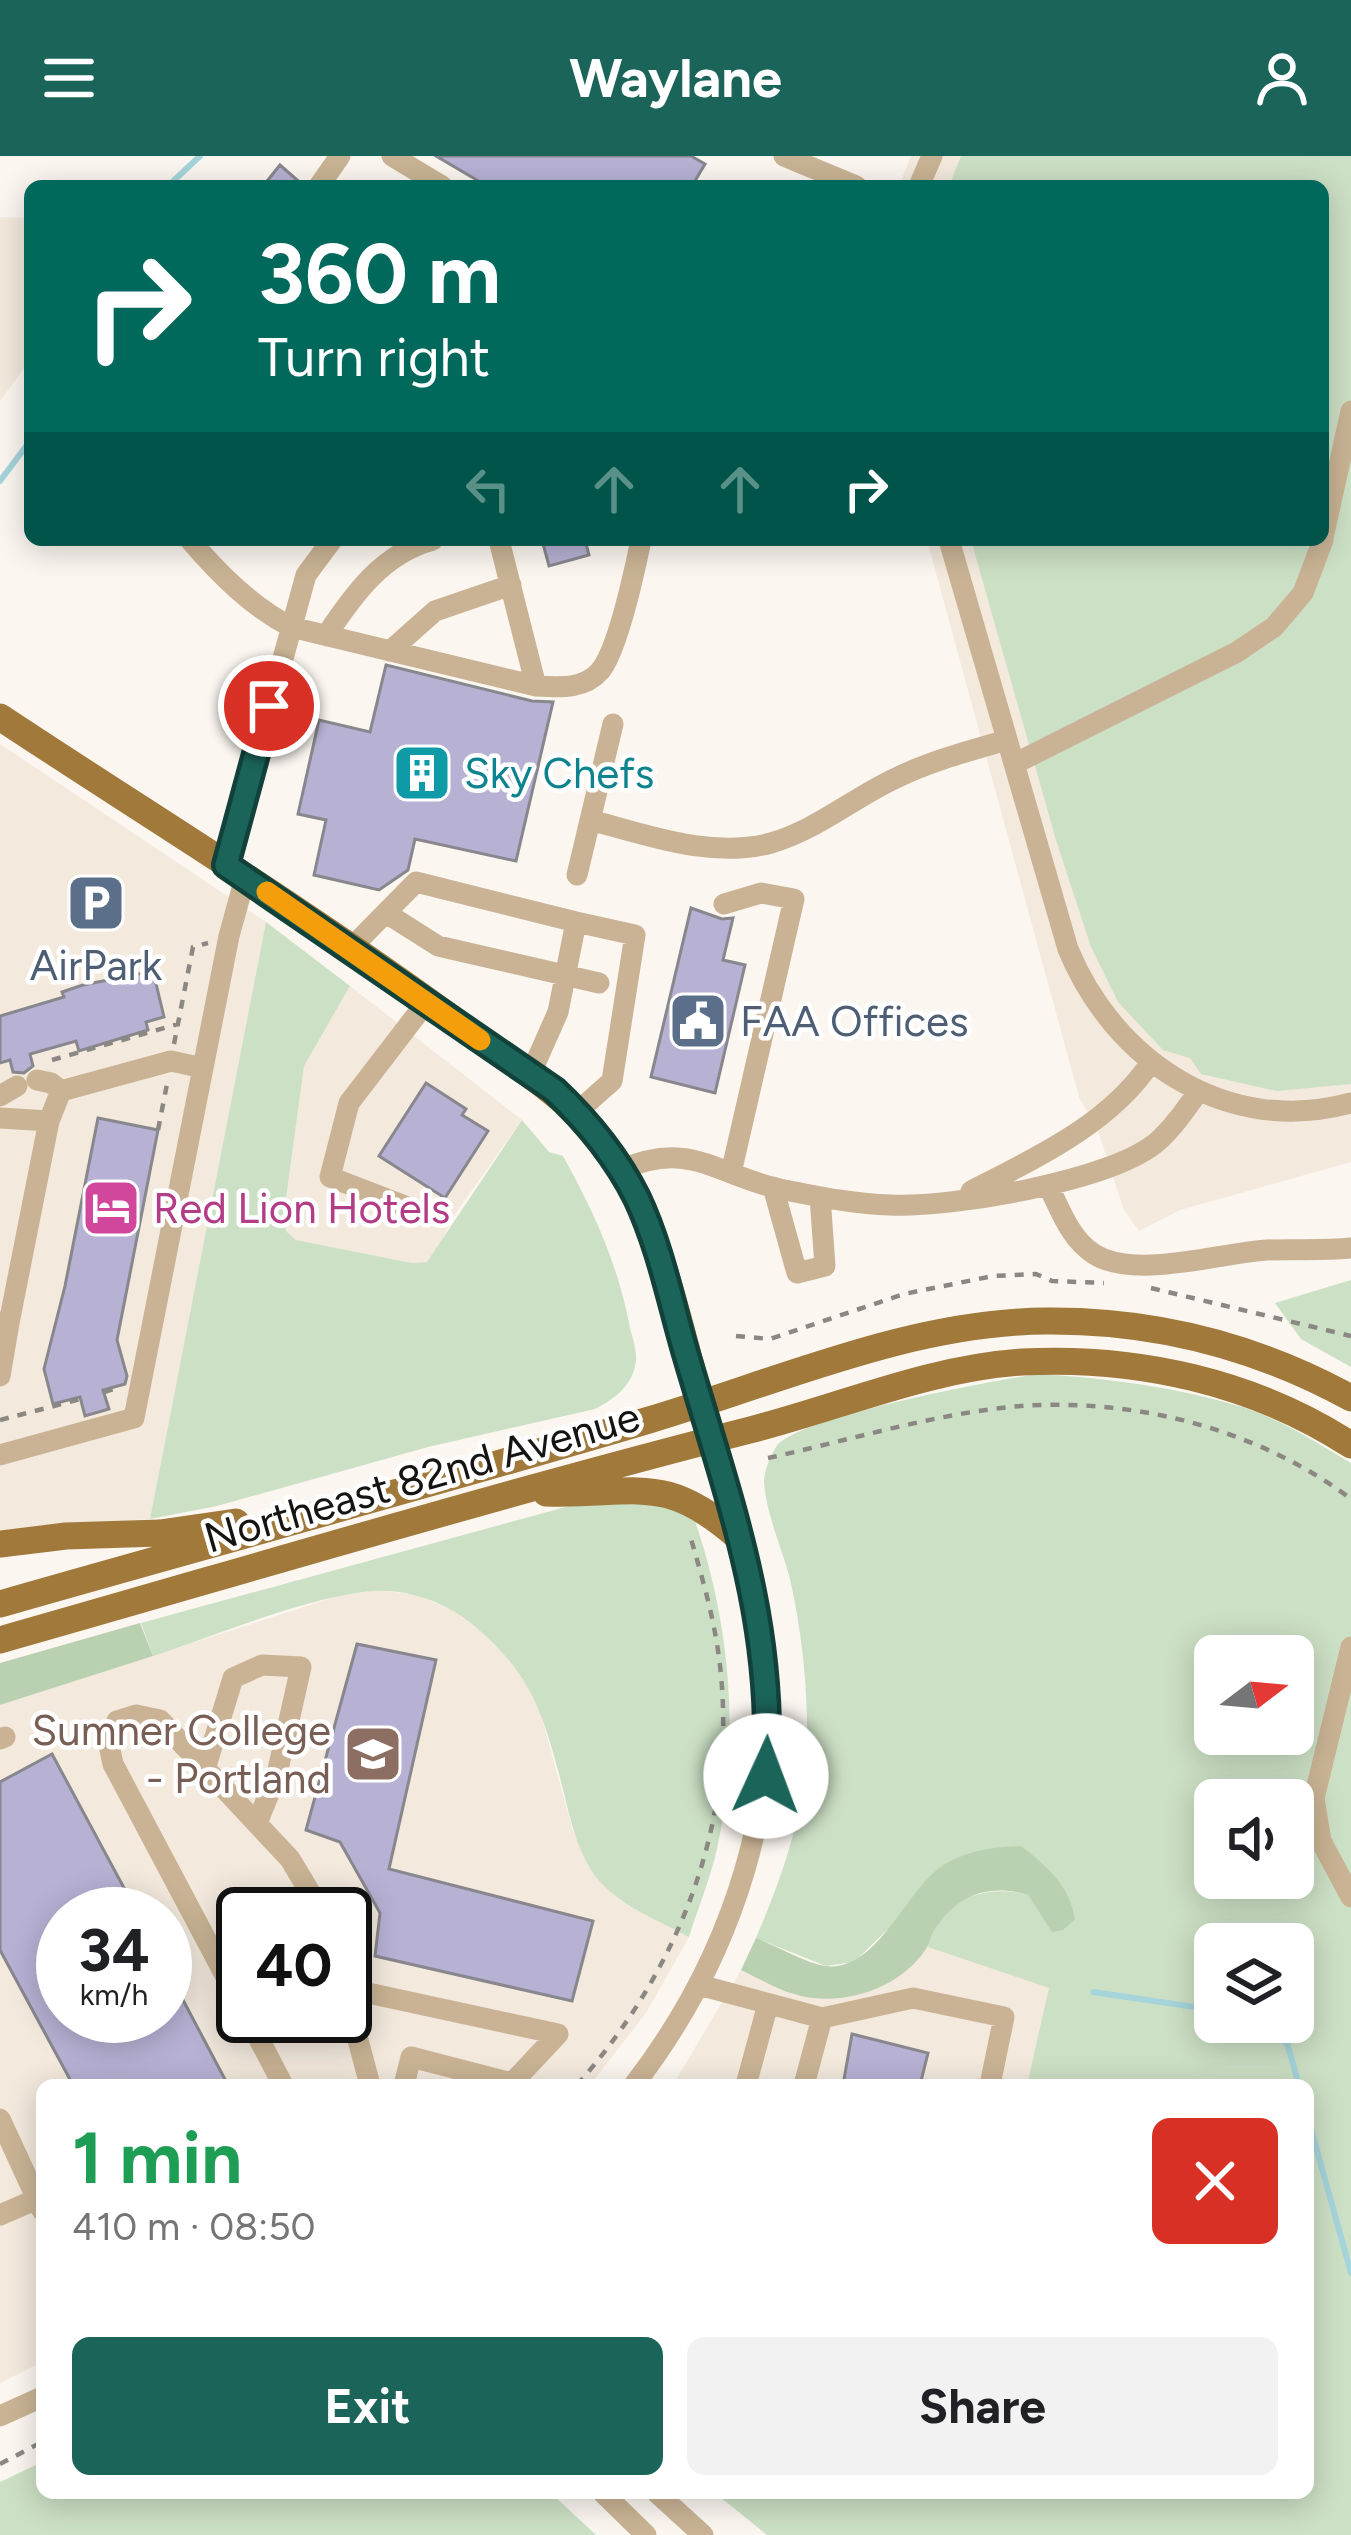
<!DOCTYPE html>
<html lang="en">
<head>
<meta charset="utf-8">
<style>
	body { margin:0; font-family:Figtree,sans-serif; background:#f2f2f2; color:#202124; height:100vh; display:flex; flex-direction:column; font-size:45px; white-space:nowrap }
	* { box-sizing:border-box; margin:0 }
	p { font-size:39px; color:#757577 }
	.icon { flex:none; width:66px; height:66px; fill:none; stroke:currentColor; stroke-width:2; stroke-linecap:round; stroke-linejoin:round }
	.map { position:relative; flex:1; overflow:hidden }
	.drawer { position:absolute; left:36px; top:1923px; width:1278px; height:420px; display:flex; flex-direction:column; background:#fff; border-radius:18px; box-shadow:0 6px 30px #0003 }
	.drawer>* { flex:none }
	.top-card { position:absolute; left:24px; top:24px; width:1305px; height:366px; border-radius:18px; box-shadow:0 6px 30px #0003; background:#00695c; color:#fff; overflow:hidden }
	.needle { width:78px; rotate:74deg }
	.buttons { position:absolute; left:1194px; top:1479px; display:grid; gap:24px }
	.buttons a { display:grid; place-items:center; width:120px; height:120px; border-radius:18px; background:#fff; box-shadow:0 6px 30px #0003; font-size:60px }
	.speed { position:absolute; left:36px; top:1731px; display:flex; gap:24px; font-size:60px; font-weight:700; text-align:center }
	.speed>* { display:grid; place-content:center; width:156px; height:156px; border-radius:50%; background:#fff; box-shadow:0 6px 30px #0003; line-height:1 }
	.speed small { font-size:30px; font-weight:400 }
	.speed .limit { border:6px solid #111; border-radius:18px; background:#fff; color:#111 }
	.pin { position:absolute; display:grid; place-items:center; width:102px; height:102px; color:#fff; margin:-51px; border:6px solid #fff; border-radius:50%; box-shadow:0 3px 12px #0007 }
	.me { position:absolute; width:132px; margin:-66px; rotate:2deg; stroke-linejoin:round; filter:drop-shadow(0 0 9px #0008) }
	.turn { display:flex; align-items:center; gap:42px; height:252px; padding:0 36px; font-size:54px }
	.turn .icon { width:156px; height:156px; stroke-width:2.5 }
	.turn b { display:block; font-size:84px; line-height:102px }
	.lanes { display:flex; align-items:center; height:114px; padding:0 36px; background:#0003; justify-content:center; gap:60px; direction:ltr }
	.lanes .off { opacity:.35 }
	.round { display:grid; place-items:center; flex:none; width:126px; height:126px; border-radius:18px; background:#f2f2f2 }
	.summary { display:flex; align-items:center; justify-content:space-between; height:204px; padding:0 36px }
	h1 { font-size:72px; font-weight:700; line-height:90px; color:#1e9e55 }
	.cta { display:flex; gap:24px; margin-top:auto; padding:24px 36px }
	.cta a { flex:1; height:138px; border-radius:18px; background:#1b6459; color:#fff; font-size:48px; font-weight:700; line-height:138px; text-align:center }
	.cta a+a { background:#f2f2f2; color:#202124 }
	header { display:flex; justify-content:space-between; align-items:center; height:156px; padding:0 36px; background:#1b6459; color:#fff; font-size:54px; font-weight:700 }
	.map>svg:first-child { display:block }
	.built { fill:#f3e9dd; fill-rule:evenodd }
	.green { fill:#cce0c5; fill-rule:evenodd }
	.forest { fill:#bad1b1 }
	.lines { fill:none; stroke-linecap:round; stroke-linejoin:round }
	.stream { stroke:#a5d4da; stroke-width:6 }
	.building { fill:#b7b1d4; stroke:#88878d; stroke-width:3 }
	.path { stroke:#8b8783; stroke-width:4.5; stroke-dasharray:9 9; stroke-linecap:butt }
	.minor { stroke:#c9b394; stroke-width:21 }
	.major { stroke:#a0793b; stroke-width:27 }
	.route-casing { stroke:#12413a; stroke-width:30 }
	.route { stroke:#1b6459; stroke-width:21 }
	.slow { stroke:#f59e0b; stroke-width:21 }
	.labels { text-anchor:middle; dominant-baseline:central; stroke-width:9; stroke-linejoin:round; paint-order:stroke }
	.culture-label { font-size:42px; fill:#0d838f; stroke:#fff; text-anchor:start }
	.service-label { font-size:42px; fill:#4e5e75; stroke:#fff }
	.hotel-label { font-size:42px; fill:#b23c85; stroke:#fff; text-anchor:start }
	.street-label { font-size:42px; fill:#161412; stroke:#fff }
	.education-label { font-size:42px; fill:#785e54; stroke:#fff; text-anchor:end }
</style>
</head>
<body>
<header><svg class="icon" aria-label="menu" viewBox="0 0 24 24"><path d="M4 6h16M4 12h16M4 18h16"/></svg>Waylane<svg class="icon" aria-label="person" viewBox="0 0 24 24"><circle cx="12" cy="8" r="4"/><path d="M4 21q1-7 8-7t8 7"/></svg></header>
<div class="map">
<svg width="1351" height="2379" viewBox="0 0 1351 2379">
	<rect width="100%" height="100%" fill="#fbf6f0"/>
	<path class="built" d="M911,0h440v1006l-171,48 -41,21 -15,-21 -27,-82 -18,-31 -152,-557h396v-354h-424z
		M0,61l30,1v142l-30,41z
		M0,588l266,178 -116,597 -150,11z
		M350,830l172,134 -67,94 -19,38 -9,10 -15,1 -116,-23 -9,-8 -4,-11 21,-155z
		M378,1434l39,5 39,17 46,36 18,24 21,43 32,116 46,68 70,38 -43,76 -56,72h-548v277l-42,21v-678l338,-109zM63,1758h102v102h-102zM243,1758h102v102h-102z
		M928,1791l122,41 -23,97h-354l68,-115 55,26 101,-19z"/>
	<path class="green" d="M961,0h390v928l-74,7 -76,-17 -11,-16 -27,-8 -45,-48 -27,-55 -35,-107 -85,-300h352v-354h-374z
		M266,766l84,64 -46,80 -21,155 4,11 9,8 116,23 15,-1 95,-142 27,32 14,4c30,54 54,106 66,167 2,11 8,26 7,37 -2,24 -21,39 -41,49l-167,38 -211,59 -67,13z
		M1351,1124v87l-50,-28 -26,-36z
		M1038,1218c69,4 138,13 204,33 39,12 75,36 109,56v1072h-584l-52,-42h593v-408h-281l22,-97 -121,-41c9,-48 59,-64 100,-52l25,37 -32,-86 -135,85 -32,31 -28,4 -70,-28c26,-60 50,-129 51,-195 1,-54 -5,-111 -17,-164 -8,-31 -24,-65 -26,-97 0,-10 6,-26 12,-35 19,-30 219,-67 262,-73zM1215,1500h78v78h-78zM1215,1644h78v78h-78zM1215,1788h78v78h-78z
		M662,1345l33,20c36,105 45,219 22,328 -7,30 -19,59 -28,88 -33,-18 -77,-34 -98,-67 -14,-23 -21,-51 -27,-77 -20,-77 -32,-122 -96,-172 -26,-20 -62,-32 -94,-30 -65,5 -157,44 -221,65l-12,-33 443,-121z
		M42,2306v31h509l45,42h-596v-53z"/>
	<path class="forest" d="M140,1467l13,33 -153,49v-42z
		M1021,1690c26,20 49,40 54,73l-12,11 -11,2 -24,-37c-40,-12 -72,0 -95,37 -3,5 -3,12 -7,17 -26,39 -80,57 -125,47 -20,-4 -41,-17 -60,-26l15,-32c21,8 47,24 69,28 52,7 80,-75 116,-99 23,-16 53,-20 80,-21z"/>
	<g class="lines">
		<path class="stream" d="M168,30l32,-30
			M0,325l30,-40
			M1255,1771l5,17
			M1093,1836l122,18
			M1254,1866l32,21
			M1281,1866l18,63
			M1308,1962l43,155"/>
	</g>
	<path class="building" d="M436,0h255l14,8 -13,22h-205z
		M280,9l24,21h-41z
		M542,384h43l4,15 -40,11z
		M386,509l146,36 21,1 -37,159 -101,-22 -7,31 -29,20 -65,-15 12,-55 -28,-6 21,-94 51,12z
		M691,752l31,11 11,-1 -10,42 22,5 -30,128 -64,-16z
		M153,815l11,46 -18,5 2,8 -69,21 -3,-10 -46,13 3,12 -9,7 -11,-1 -3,-12 -10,3v-47l64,-19 -2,-5 21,-7z
		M426,927l40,26 -4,6 26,16 -43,67 -66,-42z
		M98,962l60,12 -41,210 10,36 -2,8 -22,6 6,19 -24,7 -5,-19 -27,7 -9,-35 21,-83z
		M357,1488l79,16 -47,209 204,52 -21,80 -197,-45 5,-43 -40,-71 -34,-12z
		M52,1598l86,160h-75v102h102v-50l63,119h-155l-73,-135v-168z
		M852,1878l76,19 -8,32h-77z"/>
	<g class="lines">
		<path class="path" d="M174,888l19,-97 15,-4
			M52,904l126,-36
			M158,974l9,-46
			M1151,1132l200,48
			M736,1180l34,3 134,-45 89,-18 43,-2 16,7 52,2
			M104,1236l13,-4
			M0,1264l81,-21
			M768,1302c83,-18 168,-45 253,-52 115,-8 237,23 330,93
			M577,1929c102,-115 161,-264 143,-419 -5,-46 -18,-89 -31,-134
			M0,2308l42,-22"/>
		<path class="minor" d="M392,0l50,30
			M784,0l72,30
			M319,30l21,-30
			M919,30l13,-30
			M1323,382l28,-127
			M190,384c29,34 61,66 101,87l245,59 -37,-146
			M949,384l119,409c46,112 159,188 283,154
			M326,480c27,-41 57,-83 107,-96
			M390,495l45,-40 76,-26
			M536,530c22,1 48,4 64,-15 18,-21 35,-102 41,-131
			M1014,608l223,-112 37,-25 29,-34 20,-53
			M590,664c58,15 121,39 181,23 45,-13 81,-44 123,-64 36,-18 75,-28 113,-39
			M226,709l80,-290 26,-35
			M577,719l36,-151
			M724,748l37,-11 33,6 -63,274
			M386,757l52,33 161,37
			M576,766l59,13 -23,146 -35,31
			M351,792l65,-66 160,40 -18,90 -27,61
			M37,924l14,3 10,8
			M0,940l17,-10
			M0,962l49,3 -40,202
			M49,965l12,-30 110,-30 32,7
			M621,1014c69,-31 95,5 159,19 36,7 73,15 110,16 61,3 221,-24 267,-63 16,-14 29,-33 41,-50
			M1048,1029c12,24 22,54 46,69 40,26 126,-1 173,-4 28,-1 56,1 84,-2
			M773,1031l24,86 28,-7 -5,-69
			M971,1035c65,-33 139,-67 180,-129
			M418,1055l-88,-34 19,-74 79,-103
			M0,1166l9,1 -9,53
			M0,1299l134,-37 95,-482 16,-58
			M1351,1491l-37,151 7,43 30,56
			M0,1583l5,-2
			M206,1610l27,-88 29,-13 39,2 -24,107 -20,49
			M699,1829l123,33 -18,67
			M345,1832l213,46 -46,49 -101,-26 -7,28
			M345,1835l25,94
			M243,1853l-130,-245 -5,-24 9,-19 19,-6 24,5 130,139 33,55
			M247,1860l36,69
			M822,1862l91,-20 91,19 -14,68
			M634,1929c100,-130 154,-294 127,-458 -10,-64 -33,-126 -50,-187
			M746,1929l22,-81
			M0,1963l42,91
			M0,2059l37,-16
			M0,2260l42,-19
			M603,2337l43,42
			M657,2337l46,42"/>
		<path class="major" d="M0,561c154,102 312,198 461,308 59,44 120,78 160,144 44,74 60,167 84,249
			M546,1337c90,3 117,-22 193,45
			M0,1388l66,-8 94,-3 76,-11
			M0,1448c216,-62 433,-120 649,-184 128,-38 261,-98 397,-99 108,-1 210,25 305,77
			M0,1484c250,-71 499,-146 750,-210 90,-23 179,-62 272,-68 115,-6 232,20 329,83"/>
	</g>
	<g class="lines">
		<defs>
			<path id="route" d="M269,550l-43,159 328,225c34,32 62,66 83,108 25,53 35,111 52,166 42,142 86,261 77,412"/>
		</defs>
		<use href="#route" class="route-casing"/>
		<use href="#route" class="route"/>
		<path class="slow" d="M267,736l213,148"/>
	</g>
	<defs>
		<symbol id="building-square" viewBox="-11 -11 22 22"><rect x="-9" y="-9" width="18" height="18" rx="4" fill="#0f9aa8" stroke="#fff"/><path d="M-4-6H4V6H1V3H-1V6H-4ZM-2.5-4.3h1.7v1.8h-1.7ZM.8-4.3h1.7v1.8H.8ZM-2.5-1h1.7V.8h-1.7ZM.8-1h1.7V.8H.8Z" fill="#fff"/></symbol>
		<symbol id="parking-square" viewBox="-11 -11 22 22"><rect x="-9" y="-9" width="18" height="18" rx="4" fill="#5c6f8a" stroke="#fff"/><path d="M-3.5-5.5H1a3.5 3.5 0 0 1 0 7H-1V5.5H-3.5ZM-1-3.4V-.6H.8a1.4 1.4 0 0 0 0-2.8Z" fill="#fff"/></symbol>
		<symbol id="civic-square" viewBox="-11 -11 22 22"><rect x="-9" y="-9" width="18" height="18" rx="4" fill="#5c6f8a" stroke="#fff"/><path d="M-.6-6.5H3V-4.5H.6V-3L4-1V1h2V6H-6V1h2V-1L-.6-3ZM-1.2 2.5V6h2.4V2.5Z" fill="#fff"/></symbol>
		<symbol id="hotel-square" viewBox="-11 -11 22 22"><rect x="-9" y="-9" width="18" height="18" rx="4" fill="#d1479c" stroke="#fff"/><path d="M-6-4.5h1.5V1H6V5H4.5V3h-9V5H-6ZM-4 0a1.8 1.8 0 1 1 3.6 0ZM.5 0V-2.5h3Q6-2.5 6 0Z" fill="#fff"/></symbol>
		<symbol id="university-square" viewBox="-11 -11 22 22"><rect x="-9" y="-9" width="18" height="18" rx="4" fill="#8d6e63" stroke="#fff"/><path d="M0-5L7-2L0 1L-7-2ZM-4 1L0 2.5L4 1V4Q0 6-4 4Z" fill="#fff"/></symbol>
	</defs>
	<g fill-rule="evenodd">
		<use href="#building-square" x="389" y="584" width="66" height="66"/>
		<use href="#parking-square" x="63" y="714" width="66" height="66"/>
		<use href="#civic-square" x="665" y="832" width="66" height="66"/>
		<use href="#hotel-square" x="78" y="1019" width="66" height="66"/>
		<use href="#university-square" x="340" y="1565" width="66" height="66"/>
	</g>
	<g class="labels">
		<g class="culture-label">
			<text x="464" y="617">Sky Chefs</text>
		</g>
		<g class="service-label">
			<text x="96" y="809">AirPark</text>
			<text x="740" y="865" text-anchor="start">FAA Offices</text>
		</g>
		<g class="hotel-label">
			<text x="153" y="1052">Red Lion Hotels</text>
		</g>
		<g class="street-label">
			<text transform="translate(422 1321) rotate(-16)">Northeast 82nd Avenue</text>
		</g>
		<g class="education-label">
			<text x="331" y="1574">Sumner College<tspan x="331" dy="48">- Portland</tspan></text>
		</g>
	</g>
</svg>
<div class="buttons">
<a><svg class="needle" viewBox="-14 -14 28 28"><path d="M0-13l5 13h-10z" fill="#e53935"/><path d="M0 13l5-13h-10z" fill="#757577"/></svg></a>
<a><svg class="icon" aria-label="sound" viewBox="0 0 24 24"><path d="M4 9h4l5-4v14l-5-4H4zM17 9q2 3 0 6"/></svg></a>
<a><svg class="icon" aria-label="layers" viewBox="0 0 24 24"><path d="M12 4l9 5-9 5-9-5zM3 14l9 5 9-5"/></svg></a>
</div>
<div class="speed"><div>34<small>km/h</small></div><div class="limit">40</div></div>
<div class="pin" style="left:269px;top:550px;background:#d93025"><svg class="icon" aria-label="arrive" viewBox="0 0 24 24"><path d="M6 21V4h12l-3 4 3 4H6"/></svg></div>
<svg class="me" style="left:766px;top:1620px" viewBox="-20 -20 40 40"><circle r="19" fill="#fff"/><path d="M0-13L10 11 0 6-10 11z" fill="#1b6459"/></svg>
<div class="top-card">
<div class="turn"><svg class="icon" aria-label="right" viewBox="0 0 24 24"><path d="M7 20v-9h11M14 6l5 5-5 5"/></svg><div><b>360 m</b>Turn right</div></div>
<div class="lanes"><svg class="icon off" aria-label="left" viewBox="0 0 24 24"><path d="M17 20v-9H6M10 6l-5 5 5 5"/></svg><svg class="icon off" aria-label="ahead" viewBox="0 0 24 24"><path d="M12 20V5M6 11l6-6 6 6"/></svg><svg class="icon off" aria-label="ahead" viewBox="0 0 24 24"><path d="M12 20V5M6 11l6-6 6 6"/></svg><svg class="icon" aria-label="right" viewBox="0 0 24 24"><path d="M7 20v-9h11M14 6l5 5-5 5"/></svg></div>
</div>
<section class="drawer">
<div class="summary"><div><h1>1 min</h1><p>410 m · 08:50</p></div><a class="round" style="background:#d93025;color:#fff"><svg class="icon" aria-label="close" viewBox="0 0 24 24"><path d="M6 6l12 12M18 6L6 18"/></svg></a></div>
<div class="cta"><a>Exit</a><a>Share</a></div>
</section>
</div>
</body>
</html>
